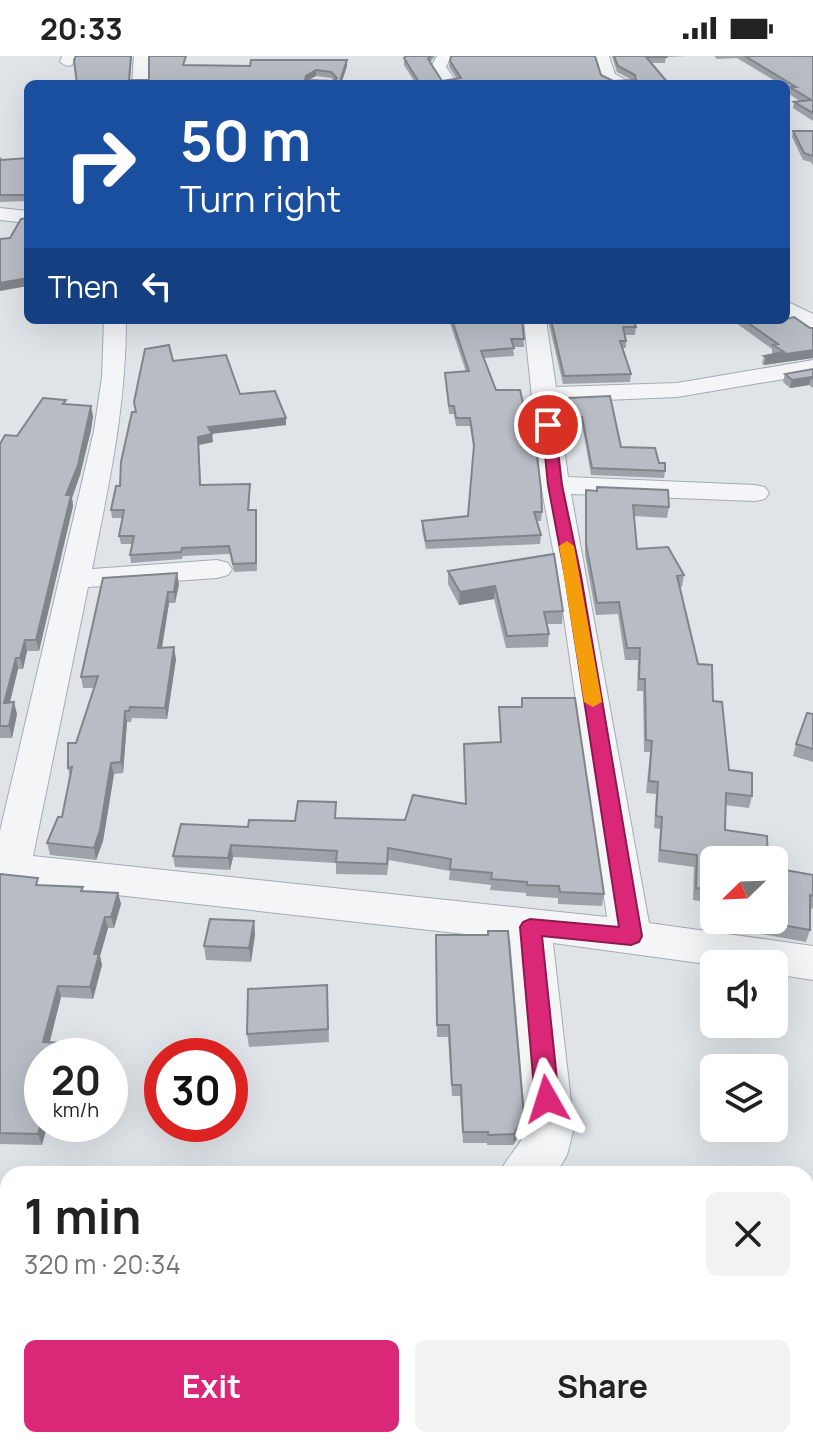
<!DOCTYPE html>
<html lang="en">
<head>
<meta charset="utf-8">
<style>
	body { margin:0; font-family:Manrope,sans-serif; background:#f2f2f2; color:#222; height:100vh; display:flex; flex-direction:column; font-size:30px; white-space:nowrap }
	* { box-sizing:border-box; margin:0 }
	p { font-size:26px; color:#767676 }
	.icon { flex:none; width:44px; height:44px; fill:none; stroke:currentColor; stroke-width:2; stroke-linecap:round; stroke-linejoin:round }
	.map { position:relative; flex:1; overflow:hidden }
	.panel { position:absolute; left:0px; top:1110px; width:814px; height:282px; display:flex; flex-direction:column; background:#fff; border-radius:24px 24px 0 0; box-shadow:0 8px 32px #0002 }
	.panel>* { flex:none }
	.guide { position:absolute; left:24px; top:24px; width:766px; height:244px; border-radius:12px; box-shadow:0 8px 32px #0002; background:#1a4fa0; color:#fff; overflow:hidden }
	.needle { width:52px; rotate:247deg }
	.controls { position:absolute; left:700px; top:790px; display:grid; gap:16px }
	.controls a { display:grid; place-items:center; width:88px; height:88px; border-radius:12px; background:#fff; box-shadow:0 8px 32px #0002; font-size:40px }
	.speed { position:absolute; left:24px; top:982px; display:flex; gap:16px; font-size:40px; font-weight:700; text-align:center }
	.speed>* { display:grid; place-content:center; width:104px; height:104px; border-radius:50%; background:#fff; box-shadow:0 8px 32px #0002; line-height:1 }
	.speed small { font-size:20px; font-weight:400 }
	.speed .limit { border:12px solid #d22; background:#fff; color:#111 }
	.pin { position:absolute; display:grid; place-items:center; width:68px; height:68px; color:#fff; margin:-34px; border:4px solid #fff; border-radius:50%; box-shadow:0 2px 8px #0007 }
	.me { position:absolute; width:88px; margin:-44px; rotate:354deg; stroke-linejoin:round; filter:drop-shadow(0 0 6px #0008) }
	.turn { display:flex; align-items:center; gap:28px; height:168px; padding:0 24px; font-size:36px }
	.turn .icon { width:104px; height:104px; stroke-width:2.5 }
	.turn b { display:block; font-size:56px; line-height:68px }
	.then { display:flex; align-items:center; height:76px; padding:0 24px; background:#0003; gap:16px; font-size:30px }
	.round { display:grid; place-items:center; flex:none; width:84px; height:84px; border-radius:12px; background:#f2f2f2 }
	.summary { display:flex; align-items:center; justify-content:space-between; height:136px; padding:0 24px }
	h1 { font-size:48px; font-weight:700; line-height:60px }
	.primary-button { display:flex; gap:16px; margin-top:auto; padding:16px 24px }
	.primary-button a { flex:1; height:92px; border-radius:12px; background:#db2777; color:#fff; font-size:32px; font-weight:700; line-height:92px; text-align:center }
	.primary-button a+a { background:#f2f2f2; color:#222 }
	.status { display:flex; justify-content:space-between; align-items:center; height:56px; padding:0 40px; background:#fff; direction:ltr }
	.status svg { height:22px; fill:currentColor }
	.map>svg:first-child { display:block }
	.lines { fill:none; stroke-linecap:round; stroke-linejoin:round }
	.minor-casing { stroke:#a6abb3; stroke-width:2 }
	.minor { fill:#f3f5f7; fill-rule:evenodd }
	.wall { fill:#9ea3a9; fill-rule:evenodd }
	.shaded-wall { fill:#81848a }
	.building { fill:#b8bdc5; stroke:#81848a; stroke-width:2; fill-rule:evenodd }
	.route { fill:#db2777; stroke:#8e194d; stroke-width:2 }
	.slow { fill:#f59e0b }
</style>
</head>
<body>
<div class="status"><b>20:33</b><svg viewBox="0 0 49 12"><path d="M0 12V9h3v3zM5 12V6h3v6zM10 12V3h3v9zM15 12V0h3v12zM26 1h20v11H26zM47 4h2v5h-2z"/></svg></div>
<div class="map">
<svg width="813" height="1391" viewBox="0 0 813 1391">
	<rect width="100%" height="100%" fill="#e0e4e9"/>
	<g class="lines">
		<defs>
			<path id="minor" d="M62,0h14l-4,9 -5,1 -7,-4z
				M134,0h14v28h-16z
				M437,0h14l-5,11 12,17h-16l-11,-17z
				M595,0h14l6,18 18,10h-21l-9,-4z
				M0,152l28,3v12l-28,-3z
				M786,245l27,13v17l-27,-14z
				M104,264h22c0,87 -17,164 -34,249l125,-9 11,3 4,6 -4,6 -11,3 -129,9 -55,269 574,61 -49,-341 -17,-91 -17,-165h22l10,67 121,-4 136,-23v14l-136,23 -119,5 10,75 187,8 10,2 4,6 -4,6 -10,2 -184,-7 78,429 164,23v34l-39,-6v-10l-60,1 -161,-22 21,185 -7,27 -11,19h-57c8,-18 22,-27 27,-46l-16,-189 -510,-57v-51l94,-400 8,-54z
				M311,1384h58l-2,7h-58z"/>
		</defs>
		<use href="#minor" class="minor-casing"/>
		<use href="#minor" class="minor"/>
	</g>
	<path class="wall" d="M76,0h56l-2,24h19l36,-15 65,1 97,-6v6l-6,18h-264zM316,20l15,2 3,3 -26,-1z
		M406,0h29l-5,7 12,18 15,-2 -8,-12 1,-6 151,14 12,6 19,-1 -15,-8 -5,-16h75l-21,1 -1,6h-14l18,21h-253l-12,-19v-7z
		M714,0h99v65l-20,-13 1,-6 6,-1 -11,-7v-4l-3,-2v-4h-6l-43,-26 -20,1z
		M793,75h20v35l-2,-4 -8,-2 -11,-23z
		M0,102l1,2 27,-2v43l-28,1z
		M449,264h73l2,27h-11l1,9 -30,2 58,154 -1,9h-5l5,14 -1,9 -114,5 -4,-19v-9l46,-5 6,-64 -4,-26h-14l-2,-12h-5l-4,-41 21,-1z
		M548,264h85l3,7 -1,8h-10l1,6v7h-3l8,26 -1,8 -67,2z
		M732,264h54l27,38 -49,7 -2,-1 2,-8 10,-2 -2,-1v-4z
		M173,305l67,33 46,31 -74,9 1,8 -14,3 2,40 49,-1 -1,26 7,8 1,53 -23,1 -4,-18 -47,2 -1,3 -51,4 -1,-8 2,-11h-11l-2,-8 4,-18h-11l-1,-8 9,-24 16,-74z
		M813,313v19l-4,-3 -19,3 -7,-6 2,-8z
		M569,342l52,49 38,16 6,8 -1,7 -73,-3 -9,-51h-8l-5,-19z
		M67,349l26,11 -2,14 -11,45 -8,23 1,8 -34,145h-12l-4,18h-5l-8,33 7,12 -5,24h-12v-294l17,-8z
		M597,431l72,20 -2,11 -33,-2 3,33 47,26 -2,12h-2l18,77 15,37 16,69 23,26 -3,12 -24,-3 -11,55v43l-21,-3 1,-33 -36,-5 2,-33 -6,-1 2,-34 -10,-1 4,-41h-6l-1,-61h-6l1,-31h-13l-7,-46 -22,1 -11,-60v-54l1,-11 10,1z
		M448,515l115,40 -1,13h-15l2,10 -1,13 -42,1 -12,-49 -35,6 -11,-21z
		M103,522l76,6 -4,19h-6l-7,45 14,11 -9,60 -35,-1 -1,4h-4l-4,51 -9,1 -11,67 -7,19 -46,-5 -3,-12 15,-26 8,-39 -2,-10 26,-80h-11l-2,-11z
		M522,642l82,196 -2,12 -44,-2v-6l-32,-2v-3l-36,-3 1,-5 -42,-5 1,-9 -61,-11 -2,15 -51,-1v-11l-103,-6 -3,13 -55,-3 -2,-11 75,-29 47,-6 41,-19v16l69,2 60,-16 -1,-60 36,-1 -1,-36h23z
		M813,658v48l-20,-6 3,-12z
		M0,818l40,11 44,6 34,2 3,11 -7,24h-6l-8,28 2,9 -9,34 -32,-2 -12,45 51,13 -58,1v89l-42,-1z
		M813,819v34l-3,-1v22l-4,12 -44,-8v-14h12z
		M254,865l1,13 -4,28 -45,-2 -2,-14z
		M436,879l87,193 -10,17h-26v-2h-24l-3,-47h-8l-4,-59h-11z
		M327,929l2,57 -80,5 -2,-13z"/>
	<path class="shaded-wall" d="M347,4v6l-6,18h-2z
		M316,14v6l-10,5v3v-8z
		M28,222v8l-28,5v-8z
		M813,294v8l-49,7 2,-8z
		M811,321l-2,8 -19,3 2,-8z
		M91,350l2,10 -2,14 -11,45 -8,23 1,8 -34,145 -3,-11 30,-145z
		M286,362v7l-78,9v-7z
		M212,378l1,8 -14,3 -1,-8z
		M177,517l2,11 -4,19 -1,-11z
		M495,530l-1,13 -35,6 1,-13z
		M168,536l1,11 -9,56 -2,-11z
		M25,584l2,11 -4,18 -3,-11z
		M174,591l2,12 -9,60 -2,-11z
		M16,602l2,11 -11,45 -3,-11z
		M14,646l3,12 -5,24 -3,-12z
		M125,655l2,11 -4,51 -2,-11z
		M111,707l3,11 -11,67 -7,19 -2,-12z
		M231,789l2,12 -3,13 -2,-12z
		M118,837l3,11 -7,24 -3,-11z
		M105,861l3,11 -8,28 2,9 -9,34 -3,-12 4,-33z
		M254,865l1,13 -4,28 -2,-14z
		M58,930l3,11 -14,56 -4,-11z
		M97,988l3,11 -6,1z
		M524,1061l-1,11 -10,17 1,-11z
		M42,1063v5h6l-6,21 -4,-11z
		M8,1172v35l-7,36 -1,-33z
		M212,1384h5l-1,7h-5z"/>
	<path class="building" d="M76,0h55l-2,24h20v-24h37l-3,9 67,1 1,-6h96l-8,24h-262l-3,-24zM316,14l15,2 6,6 -3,3 -29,-1 1,-4z
		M406,0h25l-3,3 14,22 19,-3 -11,-17 1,-5h144l6,19 12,6 23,-1 -1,-5 -17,-9 -4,-10h51l1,1h-20l23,27h-182l-2,-3 -65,3 -16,-26z
		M745,0h68v57l-19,-11 17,-2 -21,-13h6z
		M793,75h20v25l-9,-3z
		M0,102l1,2 27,-2v37h-28z
		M28,162v60l-28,5v-44l10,-1 11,-19z
		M794,261l16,11h3v22l-47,7 -2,-1 20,-4 -11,-7 5,-1 -34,-24h42v-1z
		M452,264h70l2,19h-13l3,9 -33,3 15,39h24l3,13h3l9,36 6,50 1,23h-8l7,23 -115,6 -4,-20 46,-5 6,-71 -4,-27h-14l-2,-12h-5l-4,-33 24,-2z
		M551,264h82l3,7h-13l3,14h-6l11,33 -67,2z
		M169,289l4,16 53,-6 14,39 35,-3 11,27 -78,9 4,7 -14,3 2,48 50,-1 -2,26h8v53l-23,1 -4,-18 -47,2 -1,4 -51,3 4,-19h-15l5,-26h-13l5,-24h4l1,-24 11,-50h4l-2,-10 11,-53z
		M813,313v10l-2,-2 -19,3 -7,-6z
		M610,340l11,51 34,1 4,15h6v8l-73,-3 -10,-51h-7l-6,-19z
		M43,342l23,2 -3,4 28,2 -13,59 -12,30h5l-35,145h-11l-5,18h-4l-12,45 10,-1 -5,24h-9v-282l5,-9 12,1z
		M597,431l71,3 1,17 -36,-2 4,44 31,-2 16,28 -7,1 21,88 14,1 1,36 9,1 7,68 23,3v23l-26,-3 -1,37 42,6 1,24h-54v30l-18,-2 1,-33 -37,-5 2,-33 -6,-1 2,-34 -9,-1 3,-40 -6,-1 -1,-61h-6l1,-31h-13l-8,-46 -22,1 -11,-59v-54l11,1z
		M554,498l9,57 -19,1 5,22 -42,2 -12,-50 -35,6 -12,-21z
		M177,517l-3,19h-6l-10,56 16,-1 -9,61 -35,-1 -1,4h-4l-4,51 -10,1 -11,67 -6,18 -47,-5 11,-26h4l10,-50 -4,1v-25h8l22,-67 -17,1 22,-99z
		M522,642h53l29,196 -44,-2 -1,-6 -32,-1v-3l-36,-3 1,-6 -42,-4 1,-10 -63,-11 -1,16 -51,-2 1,-11 -106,-6 -3,13 -55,-2 8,-32 67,3 1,-7 46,1 3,-20 38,1 -1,16 70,2 8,-25 53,9 -2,-60 37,-2 -2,-35h23z
		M807,657l6,1v35l-17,-5z
		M774,812l39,7v21l-3,-1v35l-45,-8v-2h9z
		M0,818l38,4 -2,7 47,2 -2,4 37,2 -7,24h-6l-11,37h5l-9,33 -32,-1 -15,56 54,2 -3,12h-52v63l-4,15 -38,-1z
		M210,863l44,2 -5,27 -45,-2z
		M488,875h20l16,186 -10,17 -26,1v-3h-25l-2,-47h-9l-3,-60h-12l-1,-90h52z
		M327,929l1,44 -81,5 1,-45z
		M0,1172h8l-8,38z
		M149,1384h63l-1,7h-64z
		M411,1384h211l1,7h-212z"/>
	<path class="route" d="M548,365l7,4 7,60 19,91 61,360 -3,6 -8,3 -89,-9 17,163 -3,7 -9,3 -8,-3 -4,-7 -15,-172 3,-5 7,-3 89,8 -54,-351 -17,-91 -6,-60z"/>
	<path class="slow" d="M567,485l7,5 28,156 -9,5 -9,-5 -25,-156z"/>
</svg>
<div class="controls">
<a><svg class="needle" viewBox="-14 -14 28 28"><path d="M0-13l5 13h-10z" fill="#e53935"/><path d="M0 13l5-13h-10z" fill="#767676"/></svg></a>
<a><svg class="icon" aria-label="sound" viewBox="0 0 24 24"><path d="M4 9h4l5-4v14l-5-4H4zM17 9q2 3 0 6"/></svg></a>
<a><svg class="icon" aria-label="layers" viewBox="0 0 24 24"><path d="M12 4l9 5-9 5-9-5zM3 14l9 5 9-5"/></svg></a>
</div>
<div class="speed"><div>20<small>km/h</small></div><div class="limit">30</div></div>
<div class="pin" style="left:548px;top:369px;background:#d93025"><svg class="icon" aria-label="arrive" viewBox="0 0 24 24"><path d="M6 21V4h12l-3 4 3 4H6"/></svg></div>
<svg class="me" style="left:547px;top:1043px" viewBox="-20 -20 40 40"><path d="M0-17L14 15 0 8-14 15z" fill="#db2777" stroke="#fff" stroke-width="4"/></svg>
<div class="guide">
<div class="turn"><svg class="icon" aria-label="right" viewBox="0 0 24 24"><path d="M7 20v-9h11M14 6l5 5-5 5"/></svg><div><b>50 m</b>Turn right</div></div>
<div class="then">Then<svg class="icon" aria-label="left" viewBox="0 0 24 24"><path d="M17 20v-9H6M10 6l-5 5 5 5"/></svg></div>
</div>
<section class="panel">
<div class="summary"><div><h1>1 min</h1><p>320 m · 20:34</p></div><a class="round"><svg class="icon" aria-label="close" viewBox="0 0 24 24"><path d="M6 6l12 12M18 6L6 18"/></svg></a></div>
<div class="primary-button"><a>Exit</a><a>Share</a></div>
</section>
</div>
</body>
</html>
